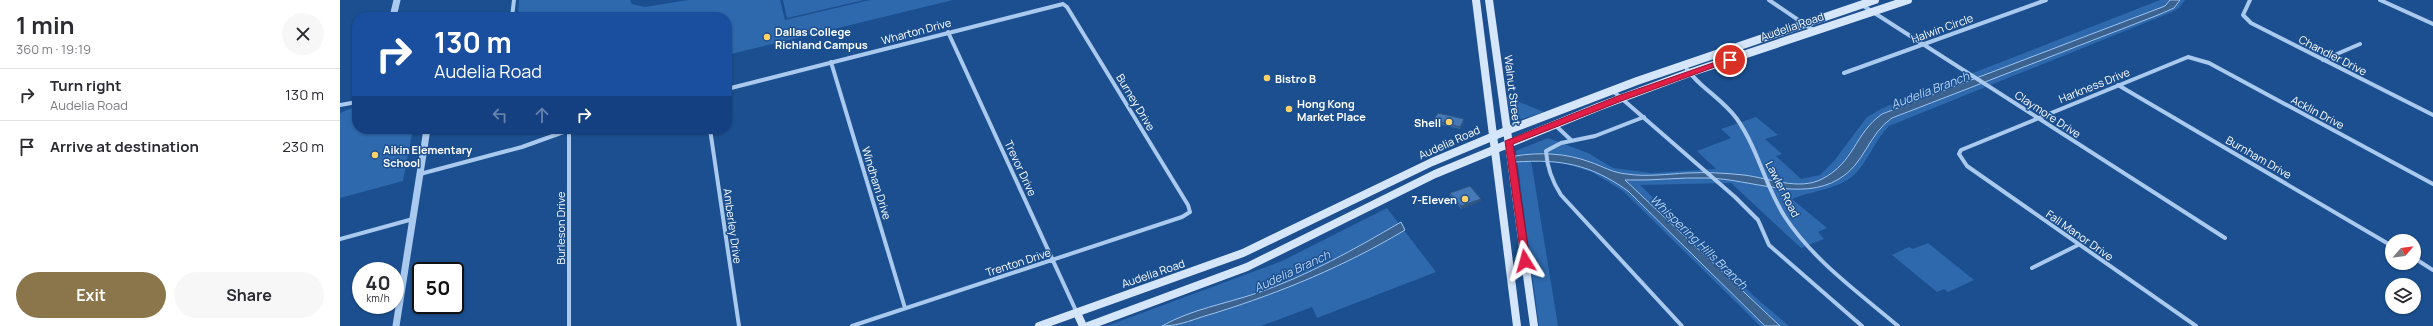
<!DOCTYPE html>
<html lang="en">
<head>
<meta charset="utf-8">
<style>
	body { margin:0; font-family:Manrope,sans-serif; background:#f7f7f7; color:#2b2b33; height:100vh; display:flex; flex-direction:column; font-size:15px; white-space:nowrap }
	* { box-sizing:border-box; margin:0 }
	p { font-size:13px; color:#7c7c81 }
	.icon { flex:none; width:22px; height:22px; fill:none; stroke:currentColor; stroke-width:2; stroke-linecap:round; stroke-linejoin:round }
	.map { position:relative; flex:1; overflow:hidden }
	.sheet { display:flex; flex-direction:column; background:#fff; width:340px }
	.sheet>* { flex:none }
	.top-card { position:absolute; left:12px; top:12px; width:380px; height:122px; border-radius:16px; box-shadow:0 1px 3px #0004; background:#1a4fa0; color:#fff; overflow:hidden }
	.needle { width:26px; rotate:62deg }
	.buttons { position:absolute; left:2045px; top:234px; display:grid; gap:8px }
	.buttons a { display:grid; place-items:center; width:36px; height:36px; border-radius:50%; background:#fff; box-shadow:0 1px 3px #0004; font-size:20px }
	.speed { position:absolute; left:12px; top:262px; display:flex; gap:8px; font-size:20px; font-weight:700; text-align:center }
	.speed>* { display:grid; place-content:center; width:52px; height:52px; border-radius:50%; background:#fff; box-shadow:0 1px 3px #0004; line-height:1 }
	.speed small { font-size:10px; font-weight:400 }
	.speed .limit { border:2px solid #111; border-radius:6px; background:#fff; color:#111 }
	.pin { position:absolute; display:grid; place-items:center; width:34px; height:34px; color:#fff; margin:-17px; border:2px solid #fff; border-radius:50%; box-shadow:0 1px 4px #0007 }
	.me { position:absolute; width:44px; margin:-22px; rotate:352deg; stroke-linejoin:round; filter:drop-shadow(0 0 3px #0008) }
	.turn { display:flex; align-items:center; gap:14px; height:84px; padding:0 16px; font-size:18px }
	.turn .icon { width:52px; height:52px; stroke-width:2.5 }
	.turn b { display:block; font-size:28px; line-height:34px }
	.lanes { display:flex; align-items:center; height:38px; padding:0 16px; background:#0003; justify-content:center; gap:20px; direction:ltr }
	.lanes .off { opacity:.35 }
	.round { display:grid; place-items:center; flex:none; width:42px; height:42px; border-radius:21px; background:#f7f7f7 }
	.head { display:flex; align-items:center; justify-content:space-between; height:68px; padding:0 16px }
	h1 { font-size:24px; font-weight:700; line-height:30px }
	.action { display:flex; gap:8px; margin-top:auto; padding:8px 16px }
	.action a { flex:1; height:46px; border-radius:24px; background:#8a764a; color:#fff; font-size:16px; font-weight:700; line-height:46px; text-align:center }
	.action a+a { background:#f7f7f7; color:#2b2b33 }
	ul { padding:0; list-style:none }
	li { display:flex; align-items:center; gap:12px; height:52px; padding:0 16px; border-top:1px solid #e1e1e2 }
	li div { flex:1 }
	li b { display:block; font-size:15px }
	li em { font-style:normal }
	main { display:flex; flex:1; min-height:0 }
	.map>svg:first-child { display:block }
	.green { fill:#2e69ad }
	.water { fill:#3c6290; stroke:#9cc4f0 }
	.lines { fill:none; stroke-linecap:round; stroke-linejoin:round }
	.minor { stroke:#a9c9ee; stroke-width:4 }
	.tertiary { stroke:#a9c9ee; stroke-width:7 }
	.secondary { stroke:#d6e6fa; stroke-width:8 }
	.wall { fill:#3a679d }
	.shaded-wall { fill:#305480 }
	.building { fill:#4478b7; stroke:#305480 }
	.route { fill:#e11d48; stroke:#92132f }
	.poi-dot { fill:#ffd166; stroke:#1b4f8f; stroke-width:1.5 }
	.labels { text-anchor:middle; dominant-baseline:central; stroke-width:3; stroke-linejoin:round; paint-order:stroke }
	.street-label { font-size:11px; fill:#fff; stroke:#1b4f8f }
	.poi-label { font-size:11px; font-weight:bold; fill:#fff; stroke:#1b4f8f; text-anchor:start }
	.water-label { font-size:12px; font-style:italic; fill:#b5d3f5; stroke:#1b4f8f }
</style>
</head>
<body>
<main>
<section class="sheet">
<div class="head"><div><h1>1 min</h1><p>360 m · 19:19</p></div><a class="round"><svg class="icon" aria-label="close" viewBox="0 0 24 24"><path d="M6 6l12 12M18 6L6 18"/></svg></a></div>
<ul>
<li><svg class="icon" aria-label="right" viewBox="0 0 24 24"><path d="M7 20v-9h11M14 6l5 5-5 5"/></svg><div><b>Turn right</b><p>Audelia Road</p></div><em>130 m</em></li>
<li><svg class="icon" aria-label="arrive" viewBox="0 0 24 24"><path d="M6 21V4h12l-3 4 3 4H6"/></svg><div><b>Arrive at destination</b></div><em>230 m</em></li>
</ul>
<div class="action"><a>Exit</a><a>Share</a></div>
</section>
<div class="map">
<svg width="2093" height="326" viewBox="0 0 2093 326">
	<rect width="100%" height="100%" fill="#1b4f8f"/>
	<path class="green" d="M179,0h111l2,4 13,3 43,-7h92l5,20 85,-20h83l-226,55v-38h-209z
		M443,0h81l-77,18z
		M1820,0h25l-6,8 -7,4 -283,114c-14,14 -21,35 -34,48 -17,16 -42,16 -63,25l35,29 -9,4 6,7 -23,9 -70,-65 -91,2 116,113 33,28h-29l-137,-135 -31,-19 -39,-12h-22l27,166h-19l-23,-175 4,-2 28,-11 40,15 25,15 38,5 65,-4 -19,-18 34,-13 -10,-9 35,-12 22,18 -13,4 17,15 -6,2 25,23 19,-4 14,-14 33,-44 16,-9z
		M1167,97l37,15 -22,7 -11,-2z
		M17,106v23h56l-10,52 -63,17v-85z
		M1047,208l49,64 -119,46 -5,-11 -51,19h-154l175,-65z
		M1588,243l46,37 -26,12 -4,-3 -7,3 -45,-37 17,-8 4,2z"/>
	<path class="water" d="M1830,0h10l-6,8 -16,7 -266,103c-23,15 -28,47 -53,61 -38,23 -90,0 -131,-1 -28,-1 -55,3 -83,2l155,146h-15l-137,-135c-38,-27 -67,-32 -113,-29v-6c25,-4 51,-3 75,6 12,4 23,11 37,12 20,3 40,0 60,-1 19,-1 38,0 57,2 24,3 55,16 78,4 33,-17 32,-45 60,-65l283,-108z
		M1061,222l4,8c-60,36 -123,62 -190,83 -19,5 -34,13 -53,13 30,-17 63,-22 95,-33 50,-17 98,-44 144,-71z"/>
	<g class="lines">
		<path class="minor" d="M1429,0l44,30
			M1910,0l-7,15 8,8 182,92
			M2040,0l53,24
			M1522,5l363,233
			M172,17l2,-17
			M608,32l129,281
			M1983,60l37,-16
			M491,62l74,246
			M1344,65c13,21 38,33 53,54 21,30 28,67 48,98 29,44 73,75 113,109
			M1504,73l202,-73
			M1778,85l274,161
			M387,89l336,-85 4,3 121,198 2,7 -8,5 -330,109
			M1273,91l122,106 23,23 11,25 93,81
			M0,105l17,-3
			M1304,117l-49,19 -34,7 -15,8c1,17 6,30 15,44l121,131
			M1215,125l16,15
			M370,129l29,197
			M229,130v196
			M80,174l102,-27 50,-18
			M0,239l73,-20
			M2074,258l19,12
			M1692,268l46,-23
			M1856,326l-229,-160 -8,-12 2,-4 227,-93 21,6 224,121"/>
		<path class="tertiary" d="M53,17l4,-17
			M56,326l31,-197"/>
		<path class="secondary" d="M1136,0l41,326
			M1149,0l45,326
			M737,313l6,13
			M699,326l204,-73 189,-91 74,-31 131,-50 238,-81
			M748,326l159,-59 188,-93 163,-67 91,-34 219,-73"/>
	</g>
	<path class="wall" d="M1124,119v3l-4,7 -27,-6v-3z
		M1110,193l31,6v2l-20,8 -11,-13z"/>
	<path class="shaded-wall" d="M1124,119v3l-4,7v-2z
		M1141,199v2l-20,8v-3z"/>
	<path class="building" d="M1098,113l26,6 -4,8 -27,-7z
		M1130,186l11,13 -20,7 -11,-13z"/>
	<path class="route" d="M1387,58l7,2 -110,40 -111,44 17,117 -5,4 -3,-1 -17,-123 113,-45z"/>
	<g class="poi-dot">
		<circle cx="427" cy="37" r="4"/>
		<circle cx="927" cy="78" r="4"/>
		<circle cx="949" cy="109" r="4"/>
		<circle cx="1109" cy="122" r="4"/>
		<circle cx="35" cy="155" r="4"/>
		<circle cx="1125" cy="199" r="4"/>
	</g>
	<g class="labels">
		<g class="street-label">
			<text transform="translate(1452 26) rotate(-19)">Audelia Road</text>
			<text transform="translate(1602 28) rotate(-20)">Halwin Circle</text>
			<text transform="translate(576 31) rotate(-15)">Wharton Drive</text>
			<text transform="translate(1993 55) rotate(27)">Chandler Drive</text>
			<text transform="translate(1754 85) rotate(-22)">Harkness Drive</text>
			<text transform="translate(1173 90) rotate(83)">Walnut Street</text>
			<text transform="translate(796 102) rotate(59)">Burney Drive</text>
			<text transform="translate(1978 112) rotate(28)">Acklin Drive</text>
			<text transform="translate(1708 114) rotate(33)">Claymore Drive</text>
			<text transform="translate(1109 142) rotate(-24)">Audelia Road</text>
			<text transform="translate(1919 157) rotate(30)">Burnham Drive</text>
			<text transform="translate(681 168) rotate(65)">Trevor Drive</text>
			<text transform="translate(537 183) rotate(73)">Windham Drive</text>
			<text transform="translate(1443 189) rotate(63)">Lawler Road</text>
			<text transform="translate(393 226) rotate(82)">Amberley Drive</text>
			<text transform="translate(220 228) rotate(-90)">Burleson Drive</text>
			<text transform="translate(1740 235) rotate(35)">Fall Manor Drive</text>
			<text transform="translate(678 262) rotate(-18)">Trenton Drive</text>
			<text transform="translate(813 273) rotate(-19)">Audelia Road</text>
		</g>
		<g class="poi-label">
			<text x="435" y="31">Dallas College<tspan x="435" dy="13">Richland Campus</tspan></text>
			<text x="935" y="78">Bistro B</text>
			<text x="957" y="103">Hong Kong<tspan x="957" dy="13">Market Place</tspan></text>
			<text x="1101" y="122" text-anchor="end">Shell</text>
			<text x="43" y="149">Aikin Elementary<tspan x="43" dy="13">School</tspan></text>
			<text x="1117" y="199" text-anchor="end">7-Eleven</text>
		</g>
		<g class="water-label">
			<text transform="translate(1590 90) rotate(-21)">Audelia Branch</text>
			<text transform="translate(1359 242) rotate(44)">Whispering Hills Branch</text>
			<text transform="translate(952 271) rotate(-25)">Audelia Branch</text>
		</g>
	</g>
</svg>
<div class="buttons">
<a><svg class="needle" viewBox="-14 -14 28 28"><path d="M0-13l5 13h-10z" fill="#e53935"/><path d="M0 13l5-13h-10z" fill="#7c7c81"/></svg></a>
<a><svg class="icon" aria-label="layers" viewBox="0 0 24 24"><path d="M12 4l9 5-9 5-9-5zM3 14l9 5 9-5"/></svg></a>
</div>
<div class="speed"><div>40<small>km/h</small></div><div class="limit">50</div></div>
<div class="pin" style="left:1390px;top:60px;background:#d93025"><svg class="icon" aria-label="arrive" viewBox="0 0 24 24"><path d="M6 21V4h12l-3 4 3 4H6"/></svg></div>
<svg class="me" style="left:1185px;top:261px" viewBox="-20 -20 40 40"><path d="M0-17L14 15 0 8-14 15z" fill="#e11d48" stroke="#fff" stroke-width="4"/></svg>
<div class="top-card">
<div class="turn"><svg class="icon" aria-label="right" viewBox="0 0 24 24"><path d="M7 20v-9h11M14 6l5 5-5 5"/></svg><div><b>130 m</b>Audelia Road</div></div>
<div class="lanes"><svg class="icon off" aria-label="left" viewBox="0 0 24 24"><path d="M17 20v-9H6M10 6l-5 5 5 5"/></svg><svg class="icon off" aria-label="ahead" viewBox="0 0 24 24"><path d="M12 20V5M6 11l6-6 6 6"/></svg><svg class="icon" aria-label="right" viewBox="0 0 24 24"><path d="M7 20v-9h11M14 6l5 5-5 5"/></svg></div>
</div>
</div>
</main>
</body>
</html>
